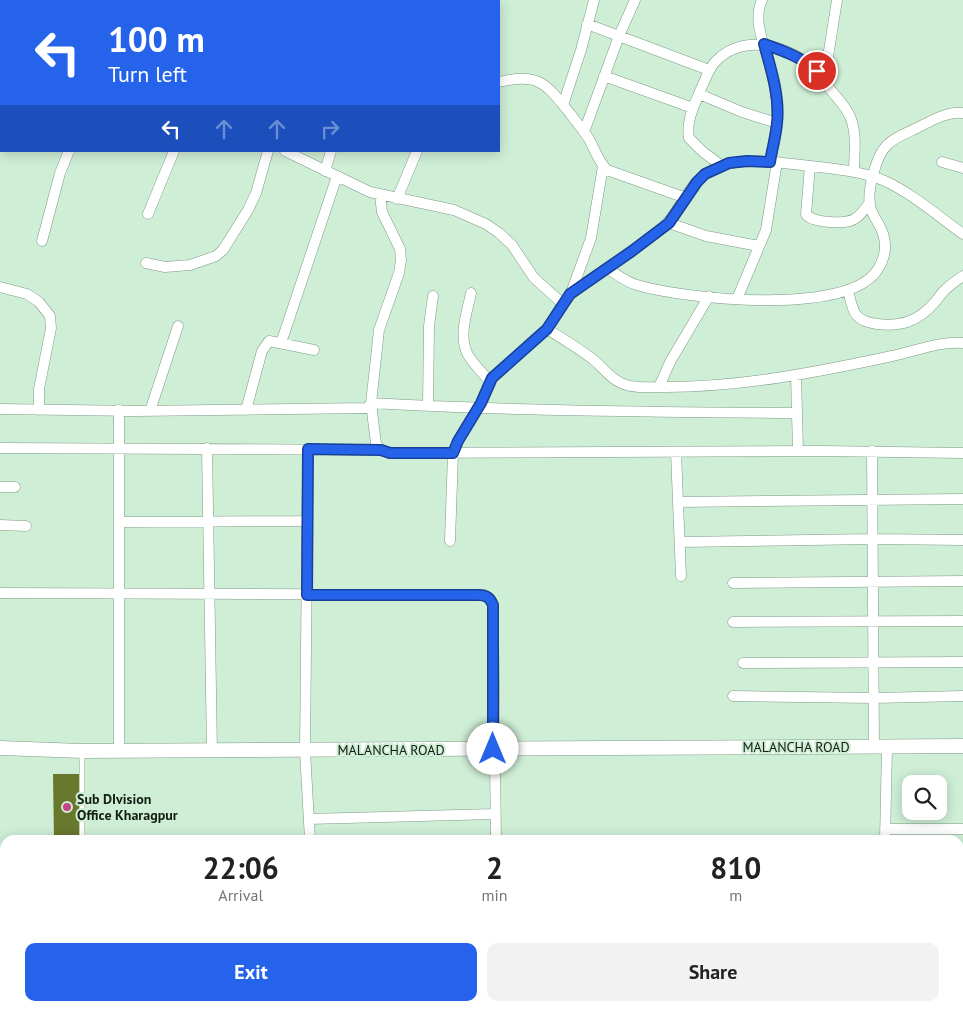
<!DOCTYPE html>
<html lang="en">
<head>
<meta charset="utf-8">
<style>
	body { margin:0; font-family:"PT Sans",sans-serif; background:#f2f2f2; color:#222; height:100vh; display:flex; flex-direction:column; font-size:19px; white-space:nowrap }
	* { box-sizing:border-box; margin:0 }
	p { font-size:16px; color:#767676 }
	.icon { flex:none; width:28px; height:28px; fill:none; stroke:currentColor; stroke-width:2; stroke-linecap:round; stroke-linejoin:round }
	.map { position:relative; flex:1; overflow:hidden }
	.drawer { position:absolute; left:0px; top:835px; width:964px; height:176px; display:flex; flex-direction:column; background:#fff; border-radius:15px 15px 0 0; box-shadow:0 2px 12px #0003 }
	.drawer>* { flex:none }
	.guide { position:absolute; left:0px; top:0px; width:500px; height:152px; box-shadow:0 2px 12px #0003; background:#2563eb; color:#fff; overflow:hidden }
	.buttons { position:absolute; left:902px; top:775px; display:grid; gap:10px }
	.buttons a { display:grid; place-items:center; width:45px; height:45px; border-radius:10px; background:#fff; box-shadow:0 2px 12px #0003; font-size:25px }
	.pin { position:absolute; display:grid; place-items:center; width:42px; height:42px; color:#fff; margin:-21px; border:2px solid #fff; border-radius:50%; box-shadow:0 1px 5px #0007 }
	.me { position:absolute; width:55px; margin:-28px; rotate:0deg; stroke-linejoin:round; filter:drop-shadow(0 0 4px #0008) }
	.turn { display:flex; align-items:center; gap:18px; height:105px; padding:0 25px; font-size:22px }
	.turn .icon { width:65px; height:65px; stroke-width:2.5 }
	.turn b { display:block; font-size:35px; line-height:42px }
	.lanes { display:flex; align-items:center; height:48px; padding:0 25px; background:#0003; justify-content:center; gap:25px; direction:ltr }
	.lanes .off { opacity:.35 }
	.eta { display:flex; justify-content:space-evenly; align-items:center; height:85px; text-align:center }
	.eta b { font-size:30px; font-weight:800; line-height:35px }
	.action { display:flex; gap:10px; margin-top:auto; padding:10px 25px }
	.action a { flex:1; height:58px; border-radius:10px; background:#2563eb; color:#fff; font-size:20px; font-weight:800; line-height:58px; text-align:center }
	.action a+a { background:#f2f2f2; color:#222 }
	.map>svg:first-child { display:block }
	.building { fill:#68782d }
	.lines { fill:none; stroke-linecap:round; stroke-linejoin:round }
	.service-casing { stroke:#7e9a85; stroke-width:6 }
	.minor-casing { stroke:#7e9a85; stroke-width:11 }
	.secondary-casing { stroke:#7e9a85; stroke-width:15 }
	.service { stroke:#fff; stroke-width:5 }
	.minor { stroke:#fff; stroke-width:10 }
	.secondary { stroke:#fff; stroke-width:14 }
	.route-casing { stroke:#184099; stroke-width:12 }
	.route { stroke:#2563eb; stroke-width:9 }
	.poi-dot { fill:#c84386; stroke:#cfeed6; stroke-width:2 }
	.labels { text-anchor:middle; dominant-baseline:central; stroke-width:4; stroke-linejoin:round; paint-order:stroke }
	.street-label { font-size:14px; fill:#121d14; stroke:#cfeed6 }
	.poi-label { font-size:14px; font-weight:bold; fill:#121d14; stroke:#cfeed6; text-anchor:start }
</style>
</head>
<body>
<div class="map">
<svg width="963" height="1011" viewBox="0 0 963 1011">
	<rect width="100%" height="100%" fill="#cfeed6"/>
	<path class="building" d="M53,774h27l1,66h-27z
		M0,857h5v28h-5z"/>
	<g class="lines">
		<defs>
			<path id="service" d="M82,752v88
				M0,920h5
				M0,958l5,6"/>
			<path id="minor" d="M762,0c-9,20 1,40 6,60 4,15 9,32 9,49 1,18 -4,36 -7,53
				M31,1l1,-1
				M80,1v-1
				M143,1v-1
				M238,1v-1
				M378,1l1,-1
				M466,1v-1
				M587,24l122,46
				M0,39l1,1
				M604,76l89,32
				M499,82c38,-9 46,0 69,29 7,9 15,19 21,28 6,11 9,22 18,31l79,28
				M824,82l13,-82
				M699,94l43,18 35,11
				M563,105l18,-55 13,-50
				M584,132l35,-96 16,-36
				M0,143l1,-4
				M285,151l85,41 84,18 32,14 13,9 13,12 22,33 29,26 -16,25c16,10 33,20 48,32 9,8 15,17 26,22 13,6 31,4 45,4 76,0 152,-15 226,-31 24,-5 47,-15 71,-13
				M942,162l21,6
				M722,166l-19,-14 -14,-14c-3,-17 5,-32 11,-47 5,-10 8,-22 16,-30 28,-28 74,-16 99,9 6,5 9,12 14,18 8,10 18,19 22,31 6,16 3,36 3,53
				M810,166l-4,48c5,9 42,11 50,4 6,-4 10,-11 14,-16
				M325,171l6,-20
				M397,199l20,-48
				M148,214l26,-63
				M669,223l37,13 53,10
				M42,241l18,-68 9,-22
				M146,263l19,4 25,-2 26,-9 7,-6 25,-40 8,-17 12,-42
				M607,268c9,6 19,14 30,17 47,14 212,32 241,-16 10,-16 9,-31 0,-46 -3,-6 -7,-11 -8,-17 -3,-16 6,-50 17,-61 8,-8 20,-12 30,-17 14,-7 30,-17 46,-15
				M0,287l27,7 12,8 11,14 1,12 -12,61v21
				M848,290c5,21 5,31 29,34 24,3 42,-3 58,-22 4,-4 6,-9 10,-12 5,-5 12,-10 18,-14
				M471,293c-4,20 -13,43 -3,62 6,10 15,18 22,27
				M571,293l20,-55 12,-72
				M737,299l29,-69 11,-68
				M563,304c12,-16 28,-25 44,-36 18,-12 36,-24 52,-37 20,-16 28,-46 48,-58 7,-4 16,-9 24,-10 26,-4 54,0 80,3 25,3 50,5 74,15 28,13 53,35 78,53
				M281,343l56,-167
				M796,375l2,76
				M659,387l11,-25 39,-66
				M428,406l1,-80 4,-30
				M0,409l136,2 231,-3 4,-5 8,-73 20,-57 2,-13 -1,-11 -18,-37 -2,-17
				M119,410v341
				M246,410l16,-59 7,-10 45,9
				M150,411l28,-85
				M797,413c-142,-1 -284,-2 -426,-10l5,41 5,6 9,3 431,-2 142,2
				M0,448l381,2
				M207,448l5,303
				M308,449l-3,302 5,89
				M872,451l2,296
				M676,452l5,124
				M0,487h15
				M678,502l285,-3
				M119,522l188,-1
				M0,525l26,1
				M450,541l3,-88 5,-12 23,-38 11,-25 55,-49
				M680,542l193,-3 90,1
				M733,583l230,-2
				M0,593l485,2 5,4 3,6 3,235
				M733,622l230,-1
				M743,663l220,-1
				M733,696l141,2 89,-2
				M309,819l186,-5
				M885,829h78
				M885,840l2,-93
				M959,895h4
				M959,977h4"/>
			<path id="secondary" d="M0,748l82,3 881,-5"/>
		</defs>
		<use href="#service" class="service-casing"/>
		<use href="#minor" class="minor-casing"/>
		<use href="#secondary" class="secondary-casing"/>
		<use href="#service" class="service"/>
		<use href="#minor" class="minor"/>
		<use href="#secondary" class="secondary"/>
	</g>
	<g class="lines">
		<defs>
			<path id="route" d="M493,749v-144c-3,-7 -6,-10 -15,-10h-171l1,-146 73,1 9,3h63l5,-12 23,-38 11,-25 55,-49 23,-35 62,-43 37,-28 28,-41 8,-8 24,-11 18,-2 23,1c2,-13 6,-26 7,-39 3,-26 -6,-54 -13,-79 20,7 37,13 53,27"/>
		</defs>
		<use href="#route" class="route-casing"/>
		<use href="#route" class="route"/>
	</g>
	<circle class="poi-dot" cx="67" cy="807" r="5"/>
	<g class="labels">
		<g class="street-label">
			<text x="796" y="747">MALANCHA ROAD</text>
			<text x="391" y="750">MALANCHA ROAD</text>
		</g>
		<g class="poi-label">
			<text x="77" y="799">Sub DIvision<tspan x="77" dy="16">Office Kharagpur</tspan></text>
		</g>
	</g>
</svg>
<div class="buttons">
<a><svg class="icon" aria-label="search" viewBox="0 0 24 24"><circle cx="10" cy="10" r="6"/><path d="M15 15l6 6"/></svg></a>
</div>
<div class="pin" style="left:817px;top:71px;background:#d93025"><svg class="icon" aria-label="arrive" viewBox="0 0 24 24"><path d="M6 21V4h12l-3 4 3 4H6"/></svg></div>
<svg class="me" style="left:493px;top:749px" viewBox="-20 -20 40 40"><circle r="19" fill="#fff"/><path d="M0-13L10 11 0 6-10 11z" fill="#2563eb"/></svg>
<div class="guide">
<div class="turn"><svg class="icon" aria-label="left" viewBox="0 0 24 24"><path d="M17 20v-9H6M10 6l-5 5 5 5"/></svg><div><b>100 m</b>Turn left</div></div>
<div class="lanes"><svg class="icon" aria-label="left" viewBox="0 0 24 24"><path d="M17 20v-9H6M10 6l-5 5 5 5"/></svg><svg class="icon off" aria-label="ahead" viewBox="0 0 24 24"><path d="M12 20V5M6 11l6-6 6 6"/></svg><svg class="icon off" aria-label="ahead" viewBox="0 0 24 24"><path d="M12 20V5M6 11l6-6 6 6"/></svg><svg class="icon off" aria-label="right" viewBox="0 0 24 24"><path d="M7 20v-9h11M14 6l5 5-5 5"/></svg></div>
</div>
<section class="drawer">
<div class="eta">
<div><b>22:06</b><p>Arrival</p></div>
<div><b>2</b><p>min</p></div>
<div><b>810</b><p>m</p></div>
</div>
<div class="action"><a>Exit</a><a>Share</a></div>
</section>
</div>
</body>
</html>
